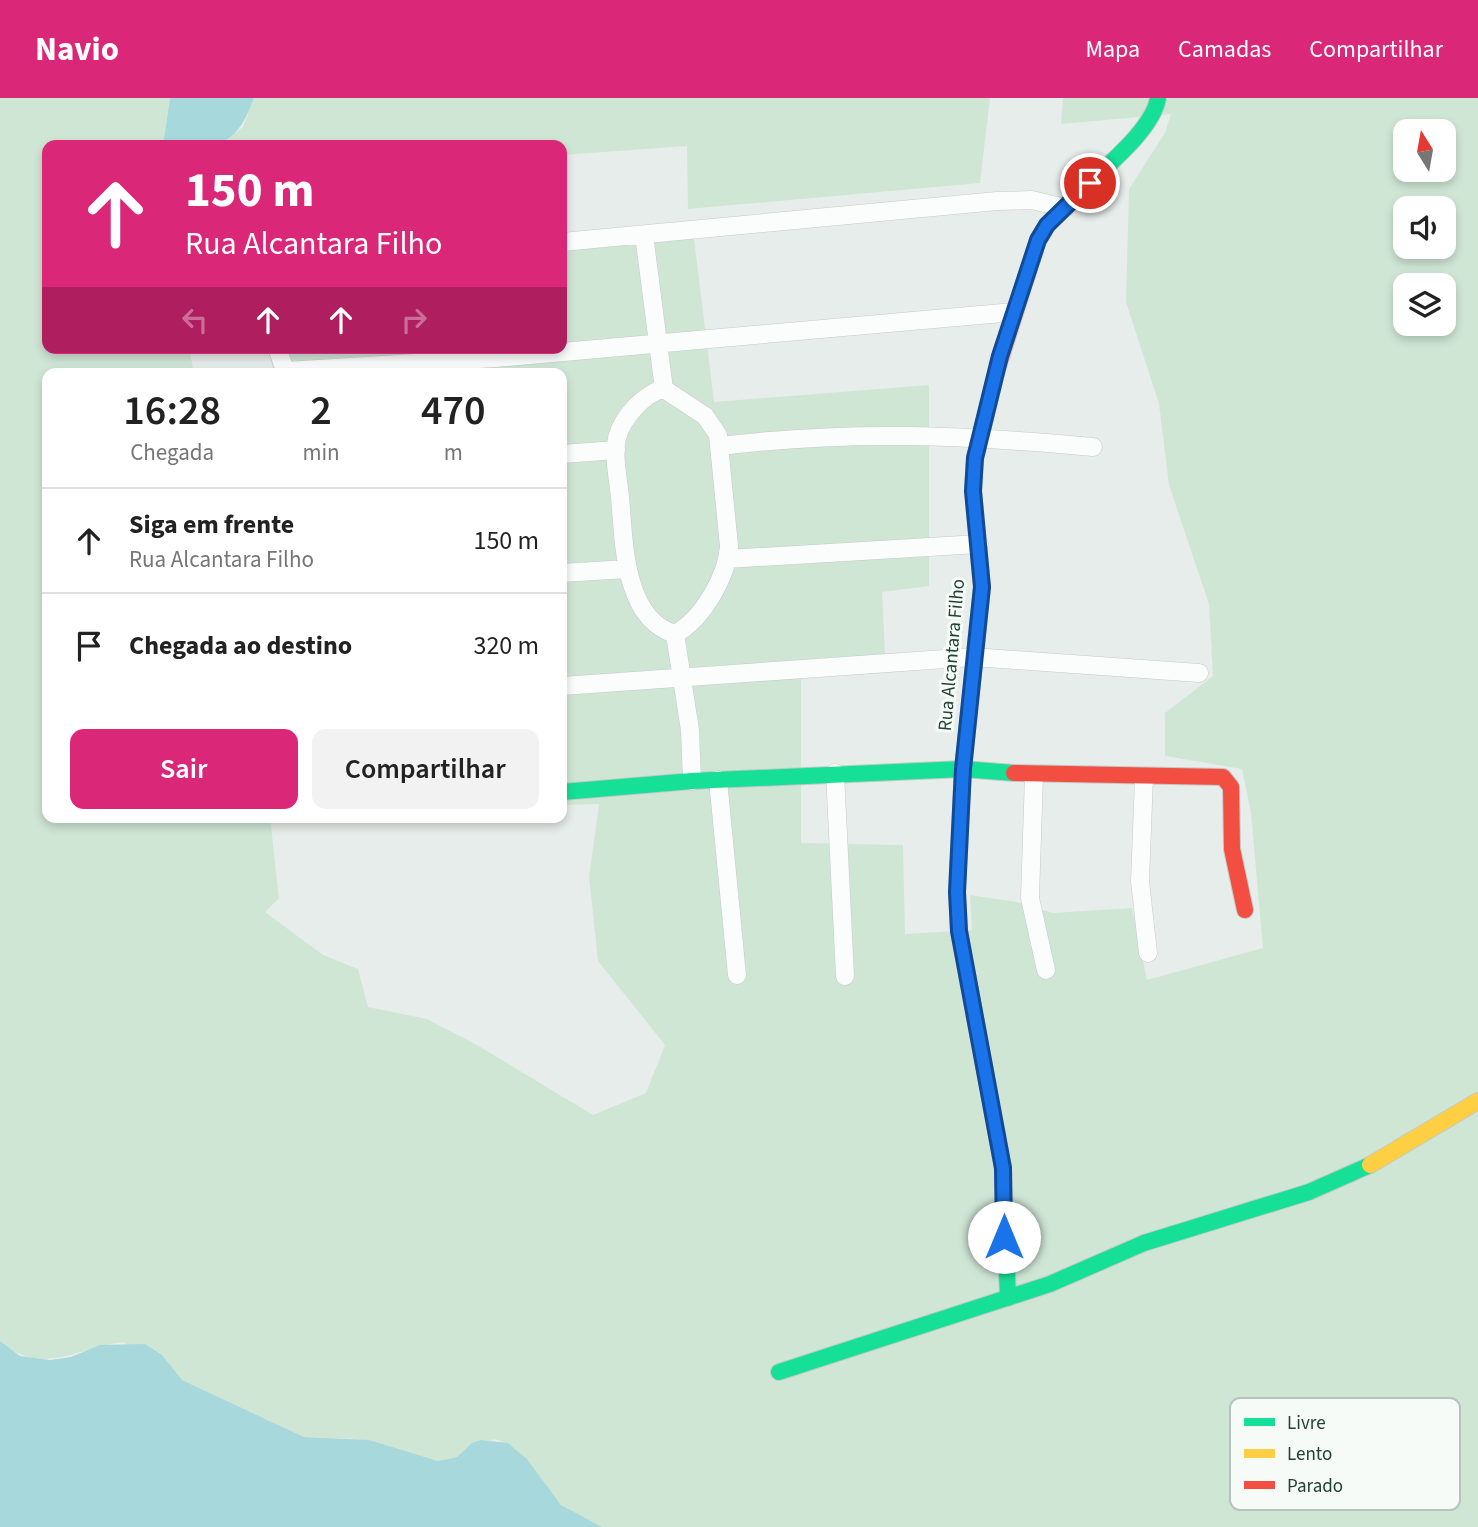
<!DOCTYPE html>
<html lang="pt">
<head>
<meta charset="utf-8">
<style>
	body { margin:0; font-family:"Source Sans 3",sans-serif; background:#f2f2f2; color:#222; height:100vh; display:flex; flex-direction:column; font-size:26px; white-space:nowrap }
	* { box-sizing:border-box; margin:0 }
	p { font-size:23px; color:#767676 }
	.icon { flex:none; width:38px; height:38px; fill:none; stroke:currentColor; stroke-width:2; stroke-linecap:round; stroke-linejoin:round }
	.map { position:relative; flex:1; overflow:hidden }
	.side { position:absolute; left:42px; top:270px; width:525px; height:455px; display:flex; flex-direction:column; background:#fff; border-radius:14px; box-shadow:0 4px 10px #0003 }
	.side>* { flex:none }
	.guide { position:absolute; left:42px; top:42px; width:525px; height:214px; border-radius:14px; box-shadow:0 4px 10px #0003; background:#db2777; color:#fff; overflow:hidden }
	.needle { width:46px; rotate:349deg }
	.tools { position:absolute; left:1393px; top:21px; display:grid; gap:14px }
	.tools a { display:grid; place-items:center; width:63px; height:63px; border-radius:14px; background:#fff; box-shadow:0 4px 10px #0003; font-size:35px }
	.pin { position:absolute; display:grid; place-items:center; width:60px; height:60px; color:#fff; margin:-30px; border:4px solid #fff; border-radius:50%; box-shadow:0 2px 7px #0007 }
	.me { position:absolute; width:77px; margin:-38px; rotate:0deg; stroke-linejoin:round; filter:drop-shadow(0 0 5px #0008) }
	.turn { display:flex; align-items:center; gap:24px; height:147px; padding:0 28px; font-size:32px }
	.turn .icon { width:91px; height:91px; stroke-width:2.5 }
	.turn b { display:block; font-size:49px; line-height:60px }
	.lanes { display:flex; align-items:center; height:66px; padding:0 28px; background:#0003; justify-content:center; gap:35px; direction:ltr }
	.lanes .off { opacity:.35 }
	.eta { display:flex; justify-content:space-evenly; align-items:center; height:119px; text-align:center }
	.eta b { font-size:42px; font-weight:600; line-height:49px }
	.action { display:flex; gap:14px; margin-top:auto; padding:14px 28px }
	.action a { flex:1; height:80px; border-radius:14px; background:#db2777; color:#fff; font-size:28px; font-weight:600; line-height:80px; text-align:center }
	.action a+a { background:#f2f2f2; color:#222 }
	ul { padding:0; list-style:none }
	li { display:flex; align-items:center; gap:21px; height:105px; padding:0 28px; border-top:2px solid #e0e0e0 }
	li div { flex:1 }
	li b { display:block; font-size:26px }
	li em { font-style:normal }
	header { display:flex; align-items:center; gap:42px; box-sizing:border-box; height:98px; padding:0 35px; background:#db2777; color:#fff }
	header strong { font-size:33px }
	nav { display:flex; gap:38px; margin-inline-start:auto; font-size:24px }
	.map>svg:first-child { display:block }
	.green { fill:#d0e6d5; fill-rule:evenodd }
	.water { fill:#a7d9dc }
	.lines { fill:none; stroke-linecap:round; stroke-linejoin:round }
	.street-casing { stroke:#c4cac7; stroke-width:19 }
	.fast-casing { stroke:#c2cac7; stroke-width:18 }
	.slow-casing { stroke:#c2cac7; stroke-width:18 }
	.jam-casing { stroke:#c2cac7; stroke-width:18 }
	.street { stroke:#fbfcfc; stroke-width:18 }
	.fast { stroke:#16e098; stroke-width:16 }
	.slow { stroke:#ffcf43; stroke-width:16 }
	.jam { stroke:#f24e42; stroke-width:16 }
	.route-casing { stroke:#114b97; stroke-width:18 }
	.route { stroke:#1a73e8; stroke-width:12 }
	.labels { text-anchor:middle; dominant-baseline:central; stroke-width:6; stroke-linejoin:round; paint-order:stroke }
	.street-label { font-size:19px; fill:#234237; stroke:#f6fbf8 }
	.key { fill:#f6fbf8; stroke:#b7c4be; stroke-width:2 }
	.key-label { font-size:19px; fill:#234237 }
</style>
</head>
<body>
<header>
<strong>Navio</strong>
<nav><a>Mapa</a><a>Camadas</a><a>Compartilhar</a></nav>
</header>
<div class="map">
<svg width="1478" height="1429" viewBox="0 0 1478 1429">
	<rect width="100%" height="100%" fill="#e7edea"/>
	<path class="green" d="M0,0h170l-7,47h-116v203h142l5,25h-147v444h223l9,81 -14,14 58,43 35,14 10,38 59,12 50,26 116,70 53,-22 19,-48 -67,-84 -9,-84 10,-73 -37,1v-432h-288l-6,-25h294v-99l132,-11 20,164 215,-17v201l-47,6 4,81 -85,4v166l102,2 2,89 67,-4 -2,-35 47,7 36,11 79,-5 15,72 116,-32 -12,-135 -9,-44 -77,-13v-43l48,-37 -4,-72 -40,-119 -10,-81 -33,-102 3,-113 36,-56 6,-19 -110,10 2,-26h415v1429h-876c-13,-6 -28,-12 -39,-21 -29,-23 -28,-55 -69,-67l-37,18 -19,4 -80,-22 -54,-2 -122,-57 -59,-38c-46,5 -81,36 -123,-1zM1405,33h39v39h-39zM1405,110h39v39h-39zM1405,187h39v39h-39z
		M254,0h736l-10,85 -292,26 -1,-63 -125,9v-10h-344l25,-18z"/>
	<path class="water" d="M170,0h84c-20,55 -39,47 -91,47z
		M0,1243l20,15 30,4 21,-3 29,-12 45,-1 17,11 20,25 122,57 65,3 69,21 19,-4 15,-14 9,-3 27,3 19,16 34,46 41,22h-602z"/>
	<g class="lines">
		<defs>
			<path id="street" d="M644,137l20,154c-20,4 -42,29 -47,49 -4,18 1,40 3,59 4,42 3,122 55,137l15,96 2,51
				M562,144l435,-41 35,-1 33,8
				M277,250l9,25
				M286,273l209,-13 519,-46
				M664,291l41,27 13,19 11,111c-2,30 -26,73 -54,88
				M721,348c130,-16 242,-11 372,1
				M562,356l54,-4
				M727,461l252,-15
				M562,475l65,-4
				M562,588l411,-29 226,16
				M835,675l10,203
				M1034,677l-4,123 16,72
				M1144,679l-4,104 8,72
				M718,682l19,195"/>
			<path id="fast" d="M1075,98c24,-24 78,-65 83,-98
				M996,275l-21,85 -2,33 9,96 -19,182 -6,123 2,39 44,237 5,130
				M562,694l130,-11 271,-12 51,4
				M779,1274l271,-88 94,-41 165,-51 61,-27"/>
			<path id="slow" d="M1370,1067l108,-64"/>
			<path id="jam" d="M996,275l42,-133 9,-15 28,-29
				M1014,675l209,4 8,10 1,62 13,61"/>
		</defs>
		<use href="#street" class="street-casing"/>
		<use href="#fast" class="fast-casing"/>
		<use href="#slow" class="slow-casing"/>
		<use href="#jam" class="jam-casing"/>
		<use href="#street" class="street"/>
		<use href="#fast" class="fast"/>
		<use href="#slow" class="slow"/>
		<use href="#jam" class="jam"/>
	</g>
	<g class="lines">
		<defs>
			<path id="route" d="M1004,1139l-1,-69 -44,-237 -2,-39 6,-123 19,-182 -9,-96 2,-33 25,-102 38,-116 9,-15 43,-42"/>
		</defs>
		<use href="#route" class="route-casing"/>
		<use href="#route" class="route"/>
	</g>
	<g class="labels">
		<g class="street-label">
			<text transform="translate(952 557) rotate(-85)">Rua Alcantara Filho</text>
		</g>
	</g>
	<rect x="1230" y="1300" width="230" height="112" rx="10" class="key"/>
	<rect x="1244" y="1320" width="31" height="8" fill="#16e098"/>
	<rect x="1244" y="1351" width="31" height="9" fill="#ffcf43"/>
	<rect x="1244" y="1383" width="31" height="8" fill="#f24e42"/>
	<g class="key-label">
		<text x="1287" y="1331">Livre</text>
		<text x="1287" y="1362">Lento</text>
		<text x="1287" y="1394">Parado</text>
	</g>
</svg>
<div class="tools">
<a><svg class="needle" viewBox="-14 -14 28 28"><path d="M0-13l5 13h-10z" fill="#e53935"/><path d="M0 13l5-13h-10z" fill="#767676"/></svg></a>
<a><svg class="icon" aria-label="sound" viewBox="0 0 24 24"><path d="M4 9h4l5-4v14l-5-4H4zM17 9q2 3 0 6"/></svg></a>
<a><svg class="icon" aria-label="layers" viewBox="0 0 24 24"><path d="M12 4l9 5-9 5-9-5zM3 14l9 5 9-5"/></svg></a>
</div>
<div class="pin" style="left:1090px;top:85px;background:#d93025"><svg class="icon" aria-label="arrive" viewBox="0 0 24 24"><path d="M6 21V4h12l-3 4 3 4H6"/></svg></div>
<svg class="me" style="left:1004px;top:1139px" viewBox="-20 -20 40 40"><circle r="19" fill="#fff"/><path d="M0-13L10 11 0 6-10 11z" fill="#1a73e8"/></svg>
<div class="guide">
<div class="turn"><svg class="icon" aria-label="ahead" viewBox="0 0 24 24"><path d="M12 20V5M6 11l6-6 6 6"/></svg><div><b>150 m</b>Rua Alcantara Filho</div></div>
<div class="lanes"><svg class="icon off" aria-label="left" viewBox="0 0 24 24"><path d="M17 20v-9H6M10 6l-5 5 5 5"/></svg><svg class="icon" aria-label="ahead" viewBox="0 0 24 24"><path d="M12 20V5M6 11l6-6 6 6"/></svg><svg class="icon" aria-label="ahead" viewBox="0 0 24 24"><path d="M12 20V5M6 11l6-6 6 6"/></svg><svg class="icon off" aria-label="right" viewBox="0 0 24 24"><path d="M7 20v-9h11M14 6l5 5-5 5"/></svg></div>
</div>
<section class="side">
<div class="eta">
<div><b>16:28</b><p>Chegada</p></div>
<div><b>2</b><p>min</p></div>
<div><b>470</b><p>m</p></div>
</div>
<ul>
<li><svg class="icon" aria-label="ahead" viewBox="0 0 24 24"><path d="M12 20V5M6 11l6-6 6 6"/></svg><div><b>Siga em frente</b><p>Rua Alcantara Filho</p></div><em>150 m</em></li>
<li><svg class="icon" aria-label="arrive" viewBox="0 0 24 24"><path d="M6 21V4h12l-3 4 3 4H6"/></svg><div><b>Chegada ao destino</b></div><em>320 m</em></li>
</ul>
<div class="action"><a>Sair</a><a>Compartilhar</a></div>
</section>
</div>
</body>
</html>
